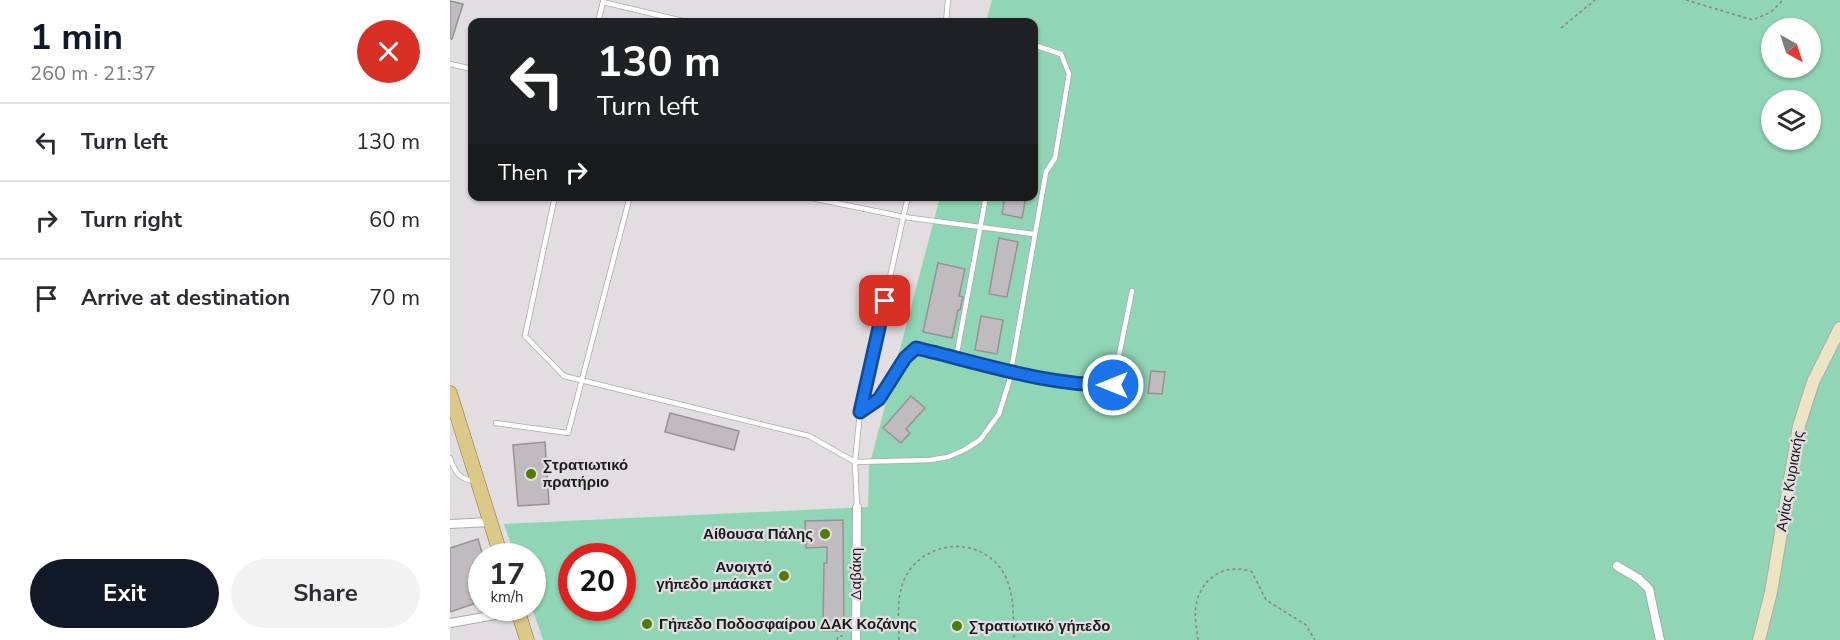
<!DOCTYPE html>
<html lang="en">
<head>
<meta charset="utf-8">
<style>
	body { margin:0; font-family:"Nunito Sans",sans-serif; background:#f2f2f3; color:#2b2b33; height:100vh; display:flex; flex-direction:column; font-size:22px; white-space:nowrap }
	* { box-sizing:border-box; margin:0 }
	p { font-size:20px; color:#7c7c81 }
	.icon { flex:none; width:33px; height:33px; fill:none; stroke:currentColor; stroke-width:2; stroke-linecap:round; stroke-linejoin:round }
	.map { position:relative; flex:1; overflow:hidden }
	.side { display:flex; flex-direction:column; background:#fff; width:450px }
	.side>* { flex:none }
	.hud { position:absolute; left:18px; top:18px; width:570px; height:183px; border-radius:12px; box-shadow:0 2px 4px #0004; background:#202124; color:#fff; overflow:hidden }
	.needle { width:39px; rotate:141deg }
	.tools { position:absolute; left:1311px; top:18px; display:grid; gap:12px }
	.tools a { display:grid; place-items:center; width:60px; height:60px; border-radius:50%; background:#fff; box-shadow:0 2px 4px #0004; font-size:30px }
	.speed { position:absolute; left:18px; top:543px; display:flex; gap:12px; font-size:30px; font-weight:700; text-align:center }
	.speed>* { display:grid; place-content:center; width:78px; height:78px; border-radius:50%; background:#fff; box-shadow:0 2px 4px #0004; line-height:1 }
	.speed small { font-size:15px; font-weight:400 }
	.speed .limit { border:9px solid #d22; background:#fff; color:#111 }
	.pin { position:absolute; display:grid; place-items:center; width:51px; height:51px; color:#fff; margin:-26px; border-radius:12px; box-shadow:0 3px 9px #0006 }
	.me { position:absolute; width:66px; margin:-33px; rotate:270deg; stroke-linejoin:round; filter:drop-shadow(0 0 4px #0008) }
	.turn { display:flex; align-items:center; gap:21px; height:126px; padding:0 30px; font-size:27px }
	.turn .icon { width:78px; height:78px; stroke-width:2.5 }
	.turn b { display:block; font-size:42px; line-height:51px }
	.then { display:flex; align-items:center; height:57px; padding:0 30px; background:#0003; gap:12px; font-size:22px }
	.round { display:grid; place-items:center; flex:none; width:63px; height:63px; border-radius:32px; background:#f2f2f3 }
	.overview { display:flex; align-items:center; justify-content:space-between; height:102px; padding:0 30px }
	h1 { font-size:36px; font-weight:700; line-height:45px; color:#111827 }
	.primary-button { display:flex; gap:12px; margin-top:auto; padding:12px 30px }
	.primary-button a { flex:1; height:69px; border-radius:36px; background:#111827; color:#fff; font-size:24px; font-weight:700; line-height:69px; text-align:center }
	.primary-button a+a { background:#f2f2f3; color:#2b2b33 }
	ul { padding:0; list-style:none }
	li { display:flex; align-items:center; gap:18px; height:78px; padding:0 30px; border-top:2px solid #e1e1e2 }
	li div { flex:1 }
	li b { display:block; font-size:22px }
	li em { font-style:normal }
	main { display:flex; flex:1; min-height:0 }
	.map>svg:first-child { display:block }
	.green { fill:#90d5b5; fill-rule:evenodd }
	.building { fill:#bfbbbf; stroke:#969296; stroke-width:1.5 }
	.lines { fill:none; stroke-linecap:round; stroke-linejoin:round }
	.lane-casing { stroke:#ada9ad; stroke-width:6 }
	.street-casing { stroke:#ada9ad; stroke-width:10 }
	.secondary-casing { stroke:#ada9ad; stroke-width:14 }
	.primary-casing { stroke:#89742e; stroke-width:15 }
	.path { stroke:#888588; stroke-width:1.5; stroke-dasharray:3 3; stroke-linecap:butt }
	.lane { stroke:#fff; stroke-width:4.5 }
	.street { stroke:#fff; stroke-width:8 }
	.secondary { stroke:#ede4c3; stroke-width:12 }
	.primary { stroke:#dcc888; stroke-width:14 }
	.route-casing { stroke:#114b97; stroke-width:15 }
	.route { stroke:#1a73e8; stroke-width:10 }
	.poi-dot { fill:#507d00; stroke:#e1dde1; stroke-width:2 }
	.labels { text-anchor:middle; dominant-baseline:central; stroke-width:4.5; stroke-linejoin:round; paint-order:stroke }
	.poi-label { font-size:15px; font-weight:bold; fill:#1c1b1c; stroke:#e1dde1; text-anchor:start }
	.street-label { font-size:15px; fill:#1c1b1c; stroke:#e1dde1 }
</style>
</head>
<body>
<main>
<section class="side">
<div class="overview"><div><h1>1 min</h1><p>260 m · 21:37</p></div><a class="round" style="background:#d93025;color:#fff"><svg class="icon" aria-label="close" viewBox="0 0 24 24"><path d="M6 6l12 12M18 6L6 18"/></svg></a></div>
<ul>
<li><svg class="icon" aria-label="left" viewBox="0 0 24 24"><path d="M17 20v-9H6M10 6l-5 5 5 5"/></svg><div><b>Turn left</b></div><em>130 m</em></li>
<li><svg class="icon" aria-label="right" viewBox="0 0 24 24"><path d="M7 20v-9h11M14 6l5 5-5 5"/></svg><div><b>Turn right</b></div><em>60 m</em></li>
<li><svg class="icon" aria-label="arrive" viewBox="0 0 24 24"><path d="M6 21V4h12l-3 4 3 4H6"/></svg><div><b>Arrive at destination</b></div><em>70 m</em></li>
</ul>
<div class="primary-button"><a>Exit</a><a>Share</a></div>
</section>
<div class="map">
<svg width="1390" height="640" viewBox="0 0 1390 640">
	<rect width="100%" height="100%" fill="#e1dde1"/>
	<path class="green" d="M542,0h848v640h-1297l-11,-32v-52h-17l-11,-32 364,-17 1,-40 71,-270 94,-1v-174h-48zM1322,28h38v40h-38zM1322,100h38v40h-38zM122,556h50v52h-50z"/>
	<path class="building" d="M0,1l13,3 -11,35h-2z
		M555,196h21l-4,22 -20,-4z
		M549,238l19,4 -11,55 -18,-3z
		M488,263l27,6 -6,27 4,1 -3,13h-2l-6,28 -29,-6z
		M531,316l22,4 -6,34 -22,-4z
		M701,371l14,1 -3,22 -14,-1z
		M461,396l14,12 -19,21 4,4 -9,10 -18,-15z
		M220,413l69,18 -5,19 -69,-18z
		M95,442l4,62 -31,2 -5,-61z
		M393,520l1,111h-21l1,-68h3v-16l-21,1 -1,-27z
		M28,539l5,17 -1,45 -32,11v-64z"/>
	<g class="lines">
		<defs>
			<path id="lane" d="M148,22l5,-20 84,20
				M496,22l2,-22
				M0,64l22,5
				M105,196l-30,140 39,40 245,60 46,26 75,-2 18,-3 16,-7 16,-10 19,-26 10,-32 37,-210 9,-14 14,-84 -8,-20 -27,-9
				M352,196l102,21 130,17
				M506,358l30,-162
				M410,412l19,-13 26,-41 11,-10c65,15 131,38 197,37l19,-94
				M46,423l72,10 62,-237
				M0,458c5,14 9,21 24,23
				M407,507l-2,-45 5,-50 48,-216"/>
			<path id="street" d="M0,524l40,-2
				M1167,566l22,13 10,10 11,51
				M0,623l68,-12
				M406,640l1,-133"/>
			<path id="secondary" d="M1309,640l12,-48 28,-166 14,-44 27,-54"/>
			<path id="primary" d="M0,393l51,163
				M67,608l10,32"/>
		</defs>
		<use href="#lane" class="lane-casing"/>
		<use href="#street" class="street-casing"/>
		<use href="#secondary" class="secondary-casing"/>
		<use href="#primary" class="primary-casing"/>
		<path class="path" d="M1236,0l67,20 18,-8 12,-12
			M1111,28l34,-28
			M387,640l1,-4h6
			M449,640c0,-20 -3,-41 5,-60 18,-40 75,-46 99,-8 12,20 10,46 11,68
			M748,640c-1,-10 -4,-23 -2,-34 4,-28 30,-44 56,-34l14,28 40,25 9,15"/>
		<use href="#lane" class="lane"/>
		<use href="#street" class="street"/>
		<use href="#secondary" class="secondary"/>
		<use href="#primary" class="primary"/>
	</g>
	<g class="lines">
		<defs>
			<path id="route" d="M435,301l-25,111 19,-13 26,-41 11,-10c65,15 131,38 197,37"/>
		</defs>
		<use href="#route" class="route-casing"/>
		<use href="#route" class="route"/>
	</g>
	<g class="poi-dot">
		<circle cx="81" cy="474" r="6"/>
		<circle cx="375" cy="534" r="6"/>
		<circle cx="334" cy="576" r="6"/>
		<circle cx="197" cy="624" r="6"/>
		<circle cx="507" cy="626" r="6"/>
	</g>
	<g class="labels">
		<g class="poi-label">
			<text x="93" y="465">Στρατιωτικό<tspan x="93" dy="17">πρατήριο</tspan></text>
			<text x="363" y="534" text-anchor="end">Αίθουσα Πάλης</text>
			<text x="322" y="567" text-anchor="end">Ανοιχτό<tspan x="322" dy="17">γήπεδο μπάσκετ</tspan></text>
			<text x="209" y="624">Γήπεδο Ποδοσφαίρου ΔΑΚ Κοζάνης</text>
			<text x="519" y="626">Στρατιωτικό γήπεδο</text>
		</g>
		<g class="street-label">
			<text transform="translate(1340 481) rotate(-80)">Αγίας Κυριακής</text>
			<text transform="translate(406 574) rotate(-90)">Δαβάκη</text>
		</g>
	</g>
</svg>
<div class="tools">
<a><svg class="needle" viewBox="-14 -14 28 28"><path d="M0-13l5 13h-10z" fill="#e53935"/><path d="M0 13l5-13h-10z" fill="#7c7c81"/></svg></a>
<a><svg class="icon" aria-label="layers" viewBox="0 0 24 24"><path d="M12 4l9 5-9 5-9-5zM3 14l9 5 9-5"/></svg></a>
</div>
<div class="speed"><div>17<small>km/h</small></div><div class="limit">20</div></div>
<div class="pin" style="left:435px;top:301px;background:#d93025"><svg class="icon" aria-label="arrive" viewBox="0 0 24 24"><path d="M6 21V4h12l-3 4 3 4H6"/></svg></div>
<svg class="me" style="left:663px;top:385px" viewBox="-20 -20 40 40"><circle r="17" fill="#1a73e8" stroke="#fff" stroke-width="3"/><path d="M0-11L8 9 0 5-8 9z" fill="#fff"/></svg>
<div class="hud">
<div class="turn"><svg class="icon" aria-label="left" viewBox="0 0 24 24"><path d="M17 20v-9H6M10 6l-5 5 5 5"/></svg><div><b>130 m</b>Turn left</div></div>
<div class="then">Then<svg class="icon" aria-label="right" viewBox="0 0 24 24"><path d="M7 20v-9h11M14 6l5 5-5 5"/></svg></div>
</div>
</div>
</main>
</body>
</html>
